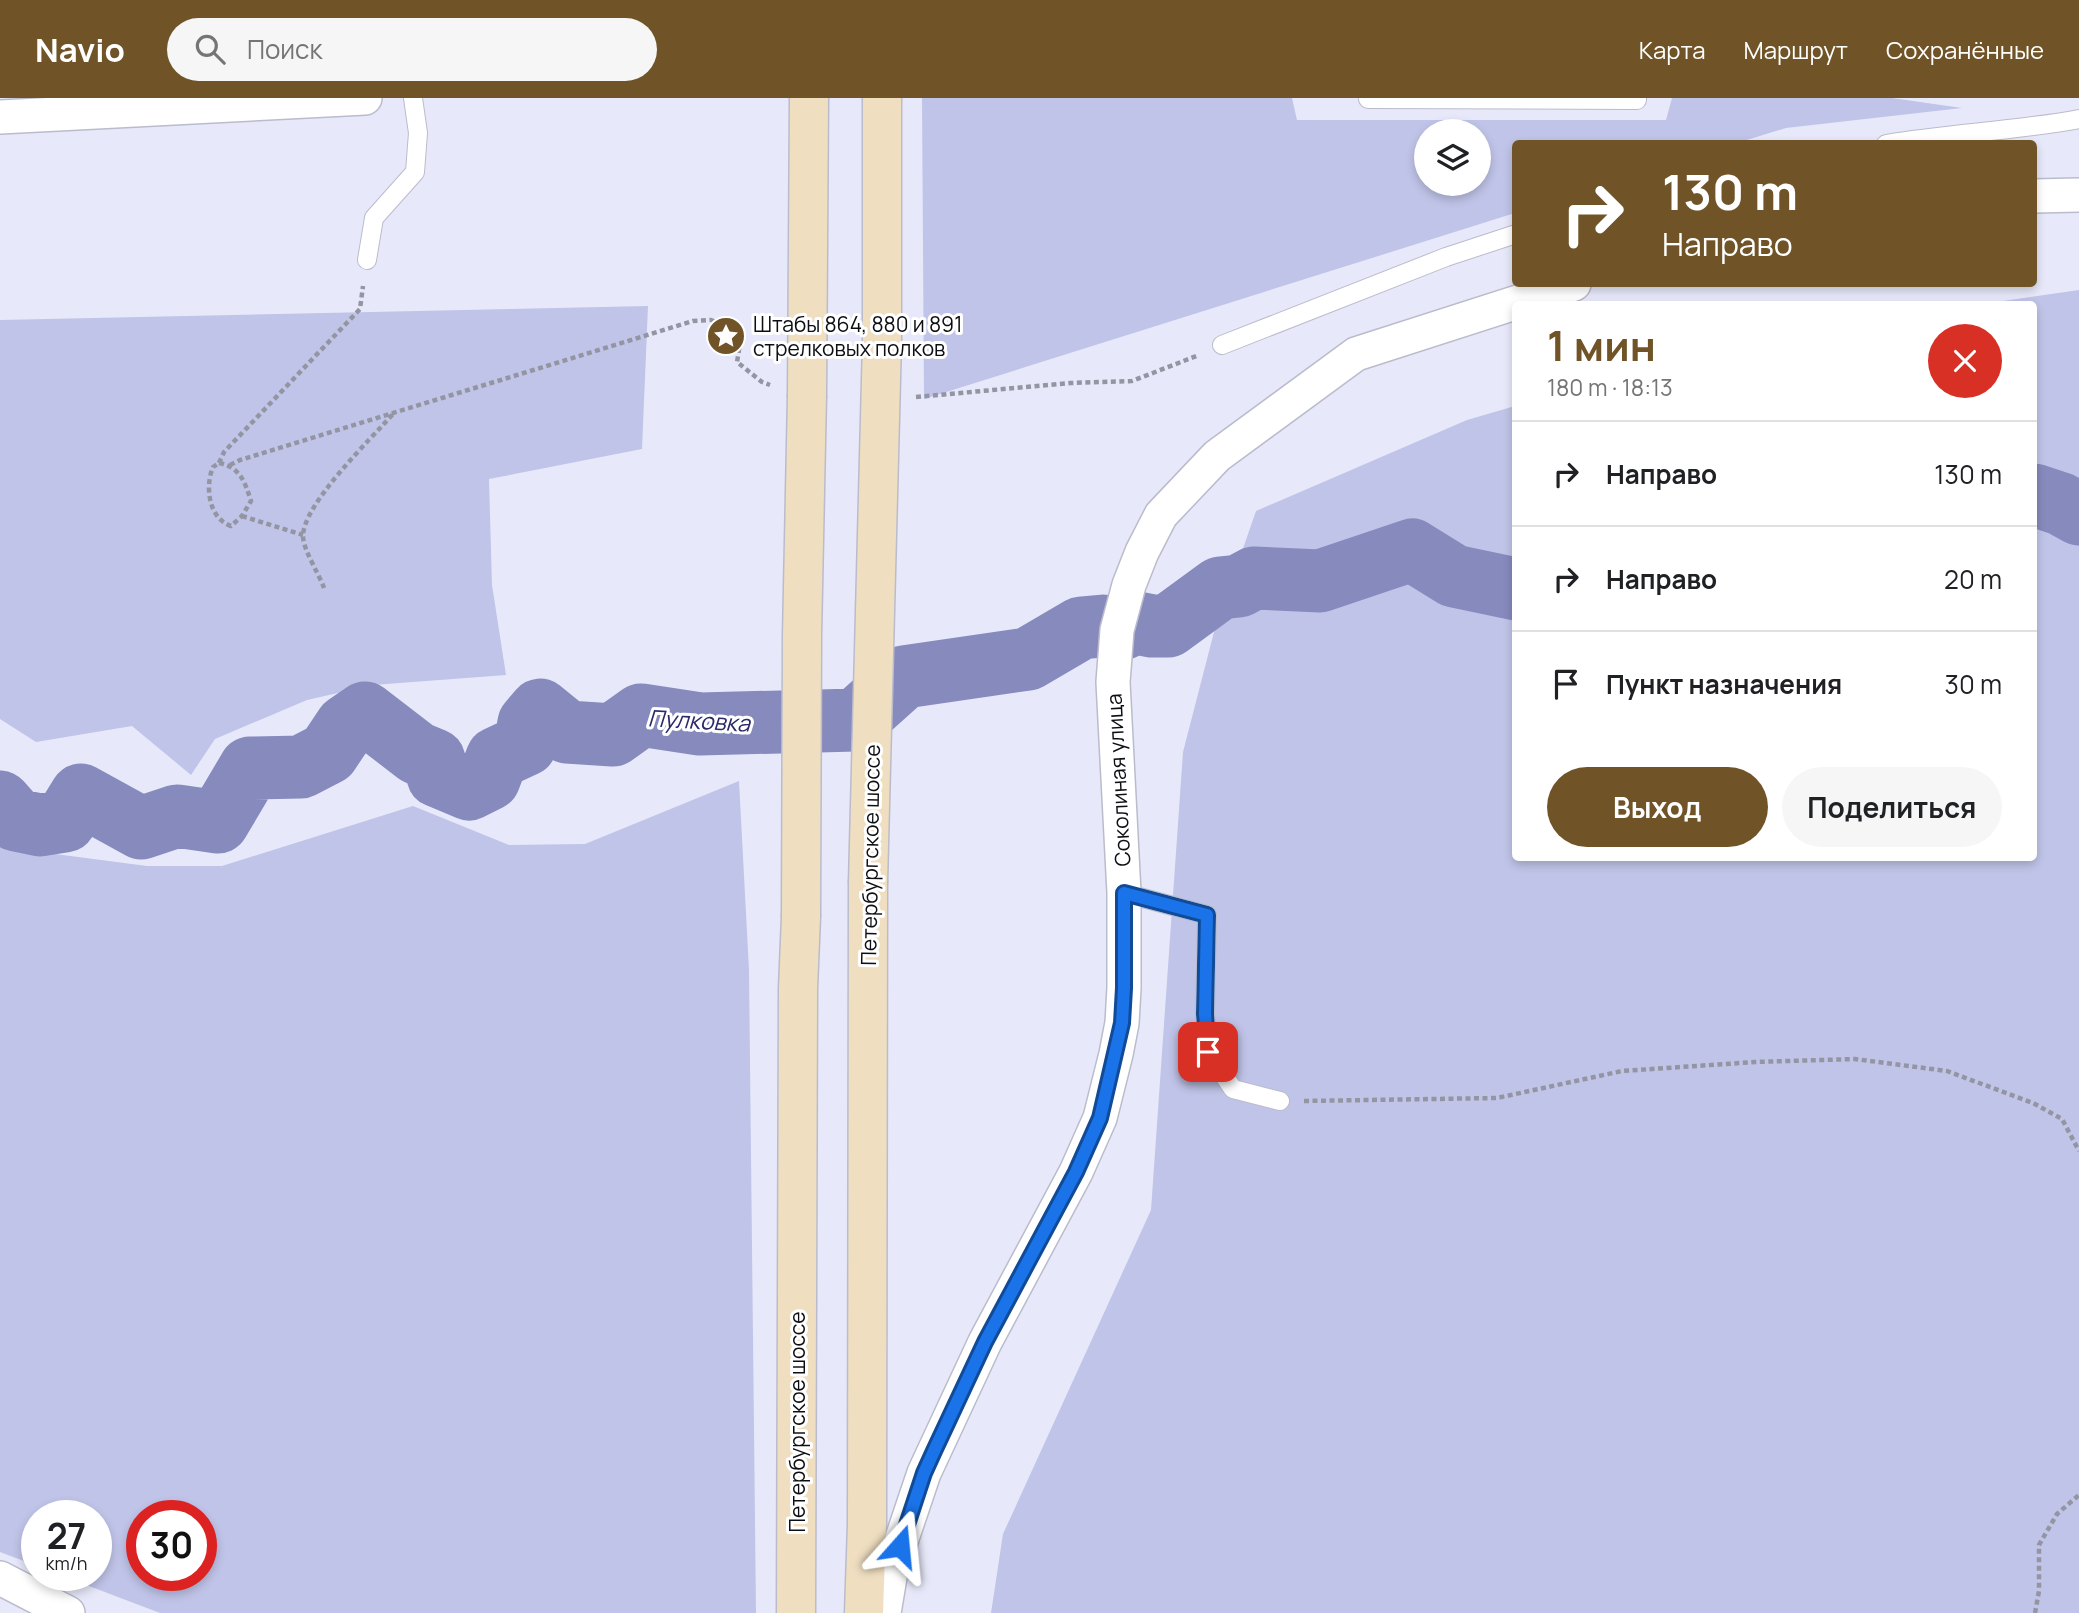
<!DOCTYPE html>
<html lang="ru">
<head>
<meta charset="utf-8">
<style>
	body { margin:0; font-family:Manrope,sans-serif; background:#f6f6f6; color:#202124; height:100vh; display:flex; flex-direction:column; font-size:26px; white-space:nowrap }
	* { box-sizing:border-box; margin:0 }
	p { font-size:23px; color:#757577 }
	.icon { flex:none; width:38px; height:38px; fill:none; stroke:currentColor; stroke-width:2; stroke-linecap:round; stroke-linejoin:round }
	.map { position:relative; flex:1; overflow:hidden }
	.details { position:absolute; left:1512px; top:203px; width:525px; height:560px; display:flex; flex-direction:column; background:#fff; border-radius:7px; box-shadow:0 4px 10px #0003 }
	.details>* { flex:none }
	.top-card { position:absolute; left:1512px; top:42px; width:525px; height:147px; border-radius:7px; box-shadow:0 4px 10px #0003; background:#705427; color:#fff; overflow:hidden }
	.fabs { position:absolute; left:1414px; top:21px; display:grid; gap:14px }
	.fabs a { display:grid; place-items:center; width:77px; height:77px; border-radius:50%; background:#fff; box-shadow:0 4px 10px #0003; font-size:35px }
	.speed { position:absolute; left:21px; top:1402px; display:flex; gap:14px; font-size:35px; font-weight:700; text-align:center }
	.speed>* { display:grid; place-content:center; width:91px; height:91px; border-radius:50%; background:#fff; box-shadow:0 4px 10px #0003; line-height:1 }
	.speed small { font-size:18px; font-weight:400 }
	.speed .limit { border:10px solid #d22; background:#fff; color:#111 }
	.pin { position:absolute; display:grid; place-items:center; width:60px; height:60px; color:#fff; margin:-30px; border-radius:14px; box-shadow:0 4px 10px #0006 }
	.me { position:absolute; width:77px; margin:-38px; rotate:18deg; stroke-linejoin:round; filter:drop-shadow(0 0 5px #0008) }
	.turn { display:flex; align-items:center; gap:24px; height:147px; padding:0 35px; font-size:32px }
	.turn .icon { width:91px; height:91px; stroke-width:2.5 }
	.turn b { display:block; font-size:49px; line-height:60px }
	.round { display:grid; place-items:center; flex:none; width:74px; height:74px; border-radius:37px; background:#f6f6f6 }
	.summary { display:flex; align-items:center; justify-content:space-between; height:119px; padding:0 35px }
	h1 { font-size:42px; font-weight:700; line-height:52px; color:#705427 }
	.primary-button { display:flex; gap:14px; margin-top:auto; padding:14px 35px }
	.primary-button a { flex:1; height:80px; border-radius:42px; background:#705427; color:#fff; font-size:28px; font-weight:700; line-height:80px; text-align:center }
	.primary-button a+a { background:#f6f6f6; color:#202124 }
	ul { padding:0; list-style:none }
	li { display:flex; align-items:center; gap:21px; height:105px; padding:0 35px; border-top:2px solid #e0e0e0 }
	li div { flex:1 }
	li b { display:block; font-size:26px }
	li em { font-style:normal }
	header { display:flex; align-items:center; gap:42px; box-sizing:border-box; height:98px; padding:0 35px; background:#705427; color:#fff }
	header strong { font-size:33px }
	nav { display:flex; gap:38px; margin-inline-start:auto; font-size:24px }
	.search { width:490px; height:63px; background:#f6f6f6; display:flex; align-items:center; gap:18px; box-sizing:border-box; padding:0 24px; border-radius:38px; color:#757577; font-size:26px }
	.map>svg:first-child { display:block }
	.green { fill:#c0c4e8; fill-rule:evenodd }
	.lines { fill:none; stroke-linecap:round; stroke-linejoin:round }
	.river { stroke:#868abd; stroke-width:63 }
	.lane-casing { stroke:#babccc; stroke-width:20 }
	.street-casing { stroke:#babccc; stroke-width:36 }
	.secondary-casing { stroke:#babccc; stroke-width:41 }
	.path { stroke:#9495a2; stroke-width:4.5; stroke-dasharray:5 3.5; stroke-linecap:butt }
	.lane { stroke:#fff; stroke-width:18 }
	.street { stroke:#fff; stroke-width:33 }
	.secondary { stroke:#efdec0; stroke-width:38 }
	.secondary-bridge-casing { stroke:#babccc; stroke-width:41; stroke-linecap:butt }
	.secondary-bridge { stroke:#efdec0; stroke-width:38 }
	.route-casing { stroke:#114b97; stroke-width:18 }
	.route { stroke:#1a73e8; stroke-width:12 }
	.labels { text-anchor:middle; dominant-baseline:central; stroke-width:6; stroke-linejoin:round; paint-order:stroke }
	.poi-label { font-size:21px; fill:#0d0e13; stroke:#fff; text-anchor:start }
	.street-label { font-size:21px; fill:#0d0e13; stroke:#fff }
	.water-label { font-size:23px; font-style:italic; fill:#2c2a69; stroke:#fff }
</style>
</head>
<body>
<header>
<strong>Navio</strong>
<div class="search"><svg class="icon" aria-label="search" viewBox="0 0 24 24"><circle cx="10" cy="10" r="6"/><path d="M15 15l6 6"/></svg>Поиск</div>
<nav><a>Карта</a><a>Маршрут</a><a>Сохранённые</a></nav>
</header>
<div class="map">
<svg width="2079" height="1515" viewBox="0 0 2079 1515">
	<rect width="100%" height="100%" fill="#e7e9fa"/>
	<path class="green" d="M922,0h370l5,22h369l6,-22h220l70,10 -176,20 -49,15 -221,1 -1,69 -591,186zM1426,33h53v53h-53z
		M2079,192v1323h-1088l12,-79 148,-324 32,-458 31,-120 42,-121 211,-91 48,-14 1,452h518v-554h-52z
		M648,208l-6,143 -153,30 3,106 14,90 -133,10 -66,15 -92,39 -24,36 -59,-49 -96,16 -36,-23v-399z
		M739,683l10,189 7,643h-596l-100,-38h36v-59h-59v50l-37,-14v-711l40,11 107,14h75l191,-60 96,39 76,-1zM142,1418h59v59h-59z"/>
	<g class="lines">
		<path class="river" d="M2034,397l27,9 18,10
			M0,704l16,18 24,5 25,-4 16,-26 60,33 36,-12 41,6 32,-54 51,-1 27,-14 18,-27 19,-13 52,40 17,7 4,16 31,13 20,-10 8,-21 28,-13 4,-22 11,-13 27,22 46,3 28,-20 59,9 156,-4 48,-43 124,-18 53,-31 22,-2 21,2 8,-6 20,4h16l52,-38 19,-2 15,-8 66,3 92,-31 42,26 62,13"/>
		<defs>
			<path id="lane" d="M1368,1l269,1v-2
				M1886,46c64,-11 129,-13 193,-25
				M367,162l7,-42 41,-46 3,-39 -5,-35
				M1222,247l224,-88 70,-23
				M1124,795l83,22 -2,99 3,38 25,37 47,12"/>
			<path id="street" d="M0,19l365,-19
				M2034,98l45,-1
				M0,1480l68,35
				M884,1515l7,-42 33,-98 61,-131 91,-170 24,-54 16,-64 6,-31 2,-35v-95l-11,-211 4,-52 12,-45 13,-33 19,-37 56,-59 139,-102 218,-70"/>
			<path id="secondary" d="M882,243v-243
				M807,297l2,-297
				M796,1515l2,-625 3,-71
				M864,1515l3,-89 1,-641"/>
		</defs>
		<use href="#lane" class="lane-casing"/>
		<use href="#street" class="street-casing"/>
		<use href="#secondary" class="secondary-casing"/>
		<path class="path" d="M916,299l154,-14 62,-2 67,-26
			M219,365l5,-11 136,-143 3,-23
			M219,365c21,4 26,19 32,38l-9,15 -11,10c-23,-8 -26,-40 -18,-59z
			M230,367l10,-5 453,-139 18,-1 31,12 -5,30 25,20 8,3
			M242,418l61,19
			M324,490c-5,-14 -20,-37 -21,-51 -1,-32 68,-98 90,-123
			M1304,1003l193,-3 125,-27 133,-9 100,-3 92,12 86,32 29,16 17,32
			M2035,1515l4,-22v-46l18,-31 22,-19"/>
		<use href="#lane" class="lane"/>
		<use href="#street" class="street"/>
		<use href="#secondary" class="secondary"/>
		<defs>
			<path id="secondary-bridge" d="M868,785l14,-542
				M801,819l1,-281 5,-241"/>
		</defs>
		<use href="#secondary-bridge" class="secondary-bridge-casing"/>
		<use href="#secondary-bridge" class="secondary-bridge"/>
	</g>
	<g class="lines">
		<defs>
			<path id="route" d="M900,1448l24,-73 10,-22 51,-109 91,-170 24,-54 22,-95 2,-35v-95l83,22 -2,99 3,38"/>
		</defs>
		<use href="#route" class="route-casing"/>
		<use href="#route" class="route"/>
	</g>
	<defs>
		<symbol id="sight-disc" viewBox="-11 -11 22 22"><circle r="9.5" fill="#705427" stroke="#fff"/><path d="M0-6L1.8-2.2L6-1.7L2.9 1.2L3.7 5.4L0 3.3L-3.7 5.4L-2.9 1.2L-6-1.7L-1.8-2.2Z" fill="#fff"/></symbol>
	</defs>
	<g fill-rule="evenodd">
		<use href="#sight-disc" x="704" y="216" width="44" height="44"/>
	</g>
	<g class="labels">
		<g class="poi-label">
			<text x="753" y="226">Штабы 864, 880 и 891<tspan x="753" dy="24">стрелковых полков</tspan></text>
		</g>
		<g class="street-label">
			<text transform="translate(1118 682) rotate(-93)">Соколиная улица</text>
			<text transform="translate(870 757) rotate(-89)">Петербургское шоссе</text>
			<text transform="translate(797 1324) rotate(-90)">Петербургское шоссе</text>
		</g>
		<g class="water-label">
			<text transform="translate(699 622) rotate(3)">Пулковка</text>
		</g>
	</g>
</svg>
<div class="fabs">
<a><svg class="icon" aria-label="layers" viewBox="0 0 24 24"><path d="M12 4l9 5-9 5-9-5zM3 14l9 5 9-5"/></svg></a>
</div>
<div class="speed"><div>27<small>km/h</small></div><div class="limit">30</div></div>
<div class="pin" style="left:1208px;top:954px;background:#d93025"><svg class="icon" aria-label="arrive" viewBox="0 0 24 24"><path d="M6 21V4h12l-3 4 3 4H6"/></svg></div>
<svg class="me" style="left:900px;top:1448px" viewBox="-20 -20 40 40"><path d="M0-17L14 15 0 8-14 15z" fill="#1a73e8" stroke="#fff" stroke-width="4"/></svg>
<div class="top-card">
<div class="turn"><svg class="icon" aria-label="right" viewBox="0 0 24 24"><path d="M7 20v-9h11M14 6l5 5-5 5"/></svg><div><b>130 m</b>Направо</div></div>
</div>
<section class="details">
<div class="summary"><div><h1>1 мин</h1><p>180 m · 18:13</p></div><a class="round" style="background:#d93025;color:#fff"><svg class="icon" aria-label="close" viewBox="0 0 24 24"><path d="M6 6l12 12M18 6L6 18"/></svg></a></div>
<ul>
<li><svg class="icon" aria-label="right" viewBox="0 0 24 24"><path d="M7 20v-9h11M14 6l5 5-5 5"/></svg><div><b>Направо</b></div><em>130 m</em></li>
<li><svg class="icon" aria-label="right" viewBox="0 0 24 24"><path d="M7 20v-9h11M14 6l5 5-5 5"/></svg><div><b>Направо</b></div><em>20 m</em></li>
<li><svg class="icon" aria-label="arrive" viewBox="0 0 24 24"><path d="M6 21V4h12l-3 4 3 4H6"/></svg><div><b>Пункт назначения</b></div><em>30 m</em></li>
</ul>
<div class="primary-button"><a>Выход</a><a>Поделиться</a></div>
</section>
</div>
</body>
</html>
